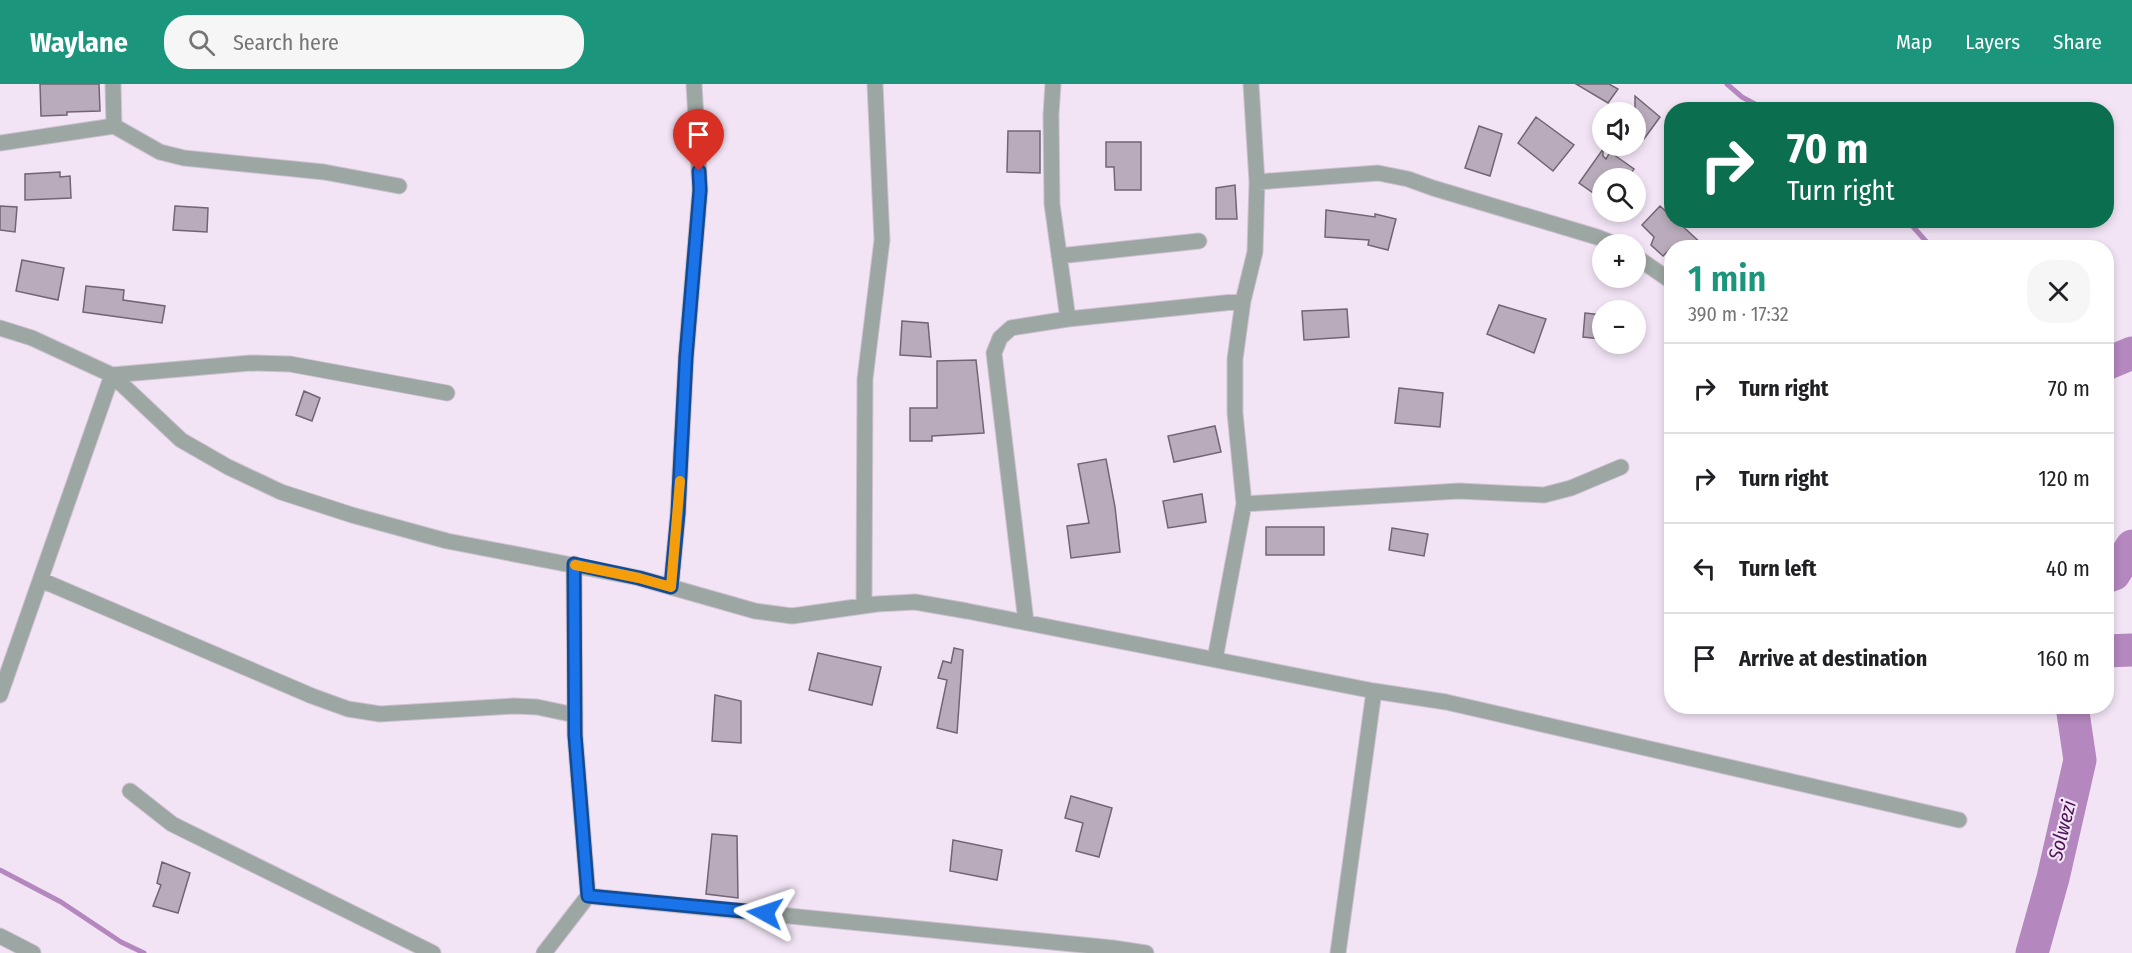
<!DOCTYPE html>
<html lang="en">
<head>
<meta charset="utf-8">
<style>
	body { margin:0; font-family:"Fira Sans Condensed",sans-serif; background:#f6f6f6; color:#202124; height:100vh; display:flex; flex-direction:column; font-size:22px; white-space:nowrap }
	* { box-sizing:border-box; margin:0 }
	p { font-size:20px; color:#757577 }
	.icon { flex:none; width:33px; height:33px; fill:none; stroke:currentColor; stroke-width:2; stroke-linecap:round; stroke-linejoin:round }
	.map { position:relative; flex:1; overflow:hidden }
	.drawer { position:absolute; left:1664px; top:156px; width:450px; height:474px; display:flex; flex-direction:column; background:#fff; border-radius:24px; box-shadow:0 3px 9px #0003 }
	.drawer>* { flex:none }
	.guide { position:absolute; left:1664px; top:18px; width:450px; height:126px; border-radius:24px; box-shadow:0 3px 9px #0003; background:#0b6e4f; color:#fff; overflow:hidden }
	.buttons { position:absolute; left:1592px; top:18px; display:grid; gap:12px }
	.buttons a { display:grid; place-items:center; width:54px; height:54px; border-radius:50%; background:#fff; box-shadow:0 3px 9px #0003; font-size:30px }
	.pin { position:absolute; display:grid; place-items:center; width:51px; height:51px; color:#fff; margin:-62px -26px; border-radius:50% 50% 50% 0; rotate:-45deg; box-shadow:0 0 6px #0007 }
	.pin .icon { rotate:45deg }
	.me { position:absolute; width:66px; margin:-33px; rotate:275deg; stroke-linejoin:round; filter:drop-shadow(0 0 4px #0008) }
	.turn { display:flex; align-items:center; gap:21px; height:126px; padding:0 24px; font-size:27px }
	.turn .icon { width:78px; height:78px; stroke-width:2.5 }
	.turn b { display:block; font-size:42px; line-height:51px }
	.round { display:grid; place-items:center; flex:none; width:63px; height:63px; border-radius:24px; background:#f6f6f6 }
	.overview { display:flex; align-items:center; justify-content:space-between; height:102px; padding:0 24px }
	h1 { font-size:36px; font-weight:600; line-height:45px; color:#1b957b }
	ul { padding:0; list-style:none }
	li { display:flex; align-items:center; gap:18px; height:90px; padding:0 24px; border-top:2px solid #e0e0e0 }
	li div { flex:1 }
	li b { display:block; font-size:22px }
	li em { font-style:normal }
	header { display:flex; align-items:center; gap:36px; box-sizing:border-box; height:84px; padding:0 30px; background:#1b957b; color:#fff }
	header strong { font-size:28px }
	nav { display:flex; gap:33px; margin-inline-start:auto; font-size:21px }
	.search { width:420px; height:54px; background:#f6f6f6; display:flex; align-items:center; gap:15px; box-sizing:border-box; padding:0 21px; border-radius:24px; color:#757577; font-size:22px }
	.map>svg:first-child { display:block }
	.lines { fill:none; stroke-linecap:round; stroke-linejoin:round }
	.stream { stroke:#b487be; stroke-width:5 }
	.river { stroke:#b487be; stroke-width:33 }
	.building { fill:#b9abbb; stroke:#716574; stroke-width:1.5 }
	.minor-casing { stroke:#cec1d0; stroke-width:17 }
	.minor { stroke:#9ca7a3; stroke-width:15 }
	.route-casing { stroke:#114b97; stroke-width:15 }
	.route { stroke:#1a73e8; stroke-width:10 }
	.slow { stroke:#f59e0b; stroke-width:10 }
	.labels { text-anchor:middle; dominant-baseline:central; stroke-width:4.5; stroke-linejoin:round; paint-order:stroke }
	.water-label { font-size:20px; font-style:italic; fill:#4c1357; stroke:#f2e4f5 }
</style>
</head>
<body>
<header>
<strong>Waylane</strong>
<div class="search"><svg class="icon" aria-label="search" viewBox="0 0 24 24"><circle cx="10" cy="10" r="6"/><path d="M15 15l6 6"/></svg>Search here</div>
<nav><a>Map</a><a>Layers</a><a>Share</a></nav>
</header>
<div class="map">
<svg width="2132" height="869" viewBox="0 0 2132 869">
	<rect width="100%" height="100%" fill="#f2e4f5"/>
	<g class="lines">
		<path class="stream" d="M1727,0l15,13 24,13
			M1907,136l25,28
			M0,786l61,32 60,40 23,11"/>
		<path class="river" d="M2106,280l26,-11
			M2106,493l8,-3 18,-28
			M2106,567l26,-1
			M2032,869l21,-75 27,-118 -8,-54"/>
	</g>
	<path class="building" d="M40,0h59l1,27 -33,1v3l-26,1z
		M1576,0h33l9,5 -10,14z
		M1635,12l25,21 -16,22 -9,-6z
		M1536,33l38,28 -21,26 -35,-28z
		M1479,42l23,8 -12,42 -25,-8z
		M1008,47h32v42l-33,-1z
		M1106,58h35v48h-26l-1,-23h-8z
		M1603,65v7l3,3 4,-7 24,17 -6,9h-26v21l-23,-16z
		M60,88v5l10,-1 1,22 -46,2v-26z
		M1235,101l2,34h-21v-31z
		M0,122l17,1 -2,25 -15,-2z
		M175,122l33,2 -1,24 -34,-2z
		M1660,122l11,10v4h5l30,28h-35l-8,8 -12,-11 3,-8 -12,-12z
		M1326,126l49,7v-3l21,5 -8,31 -20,-5 1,-5 -44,-3z
		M22,176l42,8 -6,32 -42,-9z
		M86,202l38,4 -1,10 42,6 -3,17 -79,-11z
		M1499,221l47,14 -12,34 -47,-19z
		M1347,225l2,28 -45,3 -2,-29z
		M1585,229l17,2v24l-19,-2z
		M902,237l26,2 3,34 -31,-2z
		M976,276l8,73 -52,3v5h-22v-33h27v-47z
		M1399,304l44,5 -3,34 -45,-4z
		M304,307l16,7 -8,23 -16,-6z
		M1215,342l6,26 -47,10 -6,-26z
		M1106,375l9,48 5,45 -49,6 -4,-32 22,-3 -11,-59z
		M1202,410l4,28 -38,6 -5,-27z
		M1266,443h58v28h-58z
		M1392,444l36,6 -4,22 -35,-6z
		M954,564l9,2 -6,83 -20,-5 10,-48 -9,-2 5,-17 8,2z
		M818,569l63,14 -9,38 -63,-15z
		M715,611l26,6v42l-29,-2z
		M1071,712l41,12 -13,49 -23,-6 7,-28 -18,-5z
		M712,750l25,2 1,62 -32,-4z
		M953,756l49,10 -5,30 -47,-9z
		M162,778l28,11 -12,40 -25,-7 8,-21 -4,-2z"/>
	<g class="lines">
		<defs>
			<path id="minor" d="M113,0l1,42 46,26 24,6 140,14 75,14
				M1053,0l-2,31 1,89 16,115
				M0,59l114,-17
				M1257,98l121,-9 30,6 25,9 164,49 18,7
				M1059,172l140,-15
				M1635,172l36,25
				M0,244l32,10 80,37 69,65 47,27 53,25 71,23 95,26 192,37 116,33 37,5 85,-12 38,-2 52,9 407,80 72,11 513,118
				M1244,420l215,-13 85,4 27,-7 50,-21
				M574,480l1,171 13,161
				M41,496l271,116 36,13 32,5 134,-8 23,1 38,8
				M671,503l7,-74 8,-156 14,-167 -6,-106
				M864,521l1,-226 17,-139 -7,-156
				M1026,538l-32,-269 6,-15 11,-10 57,-9 175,-18
				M1215,575l29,-155 -9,-91v-54l8,-58 12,-49 2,-70 -6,-98
				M0,611l112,-320 138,-12 40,1 157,29
				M130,707l42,33 261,129
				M0,852l33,17
				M544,869l44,-57 525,52 33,5
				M1338,869l36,-262"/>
		</defs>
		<use href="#minor" class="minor-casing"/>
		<use href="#minor" class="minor"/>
	</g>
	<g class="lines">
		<defs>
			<path id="route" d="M699,87l1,19 -14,167 -8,156 -7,74 -32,-9 -65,-14 1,171 13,161 177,17"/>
		</defs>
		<use href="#route" class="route-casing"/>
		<use href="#route" class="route"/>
		<path class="slow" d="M575,481l64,13 32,9 9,-106"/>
	</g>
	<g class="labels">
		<g class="water-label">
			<text transform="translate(2062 746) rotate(-76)">Solwezi</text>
		</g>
	</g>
</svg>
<div class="buttons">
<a><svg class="icon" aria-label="sound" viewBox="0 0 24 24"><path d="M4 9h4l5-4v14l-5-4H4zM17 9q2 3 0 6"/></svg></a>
<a><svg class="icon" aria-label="search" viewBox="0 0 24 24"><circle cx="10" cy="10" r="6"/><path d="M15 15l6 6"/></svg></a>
<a>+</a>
<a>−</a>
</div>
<div class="pin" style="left:699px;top:87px;background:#d93025"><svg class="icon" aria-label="arrive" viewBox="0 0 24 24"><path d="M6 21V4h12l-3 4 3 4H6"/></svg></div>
<svg class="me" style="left:765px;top:829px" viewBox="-20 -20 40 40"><path d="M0-17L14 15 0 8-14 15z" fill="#1a73e8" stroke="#fff" stroke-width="4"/></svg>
<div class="guide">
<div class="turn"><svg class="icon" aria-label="right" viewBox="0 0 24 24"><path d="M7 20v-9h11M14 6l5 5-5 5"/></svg><div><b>70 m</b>Turn right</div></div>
</div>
<section class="drawer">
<div class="overview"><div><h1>1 min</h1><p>390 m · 17:32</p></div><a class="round"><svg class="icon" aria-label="close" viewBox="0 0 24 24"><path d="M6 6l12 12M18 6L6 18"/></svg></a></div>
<ul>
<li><svg class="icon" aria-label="right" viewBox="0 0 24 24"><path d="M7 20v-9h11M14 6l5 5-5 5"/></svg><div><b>Turn right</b></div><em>70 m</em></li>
<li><svg class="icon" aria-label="right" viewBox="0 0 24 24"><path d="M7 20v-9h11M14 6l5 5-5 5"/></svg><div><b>Turn right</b></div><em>120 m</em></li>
<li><svg class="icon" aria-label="left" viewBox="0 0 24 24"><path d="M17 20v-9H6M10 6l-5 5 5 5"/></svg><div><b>Turn left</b></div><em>40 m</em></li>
<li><svg class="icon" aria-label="arrive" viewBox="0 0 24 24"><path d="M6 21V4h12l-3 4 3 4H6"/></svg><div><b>Arrive at destination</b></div><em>160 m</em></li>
</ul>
</section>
</div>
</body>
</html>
